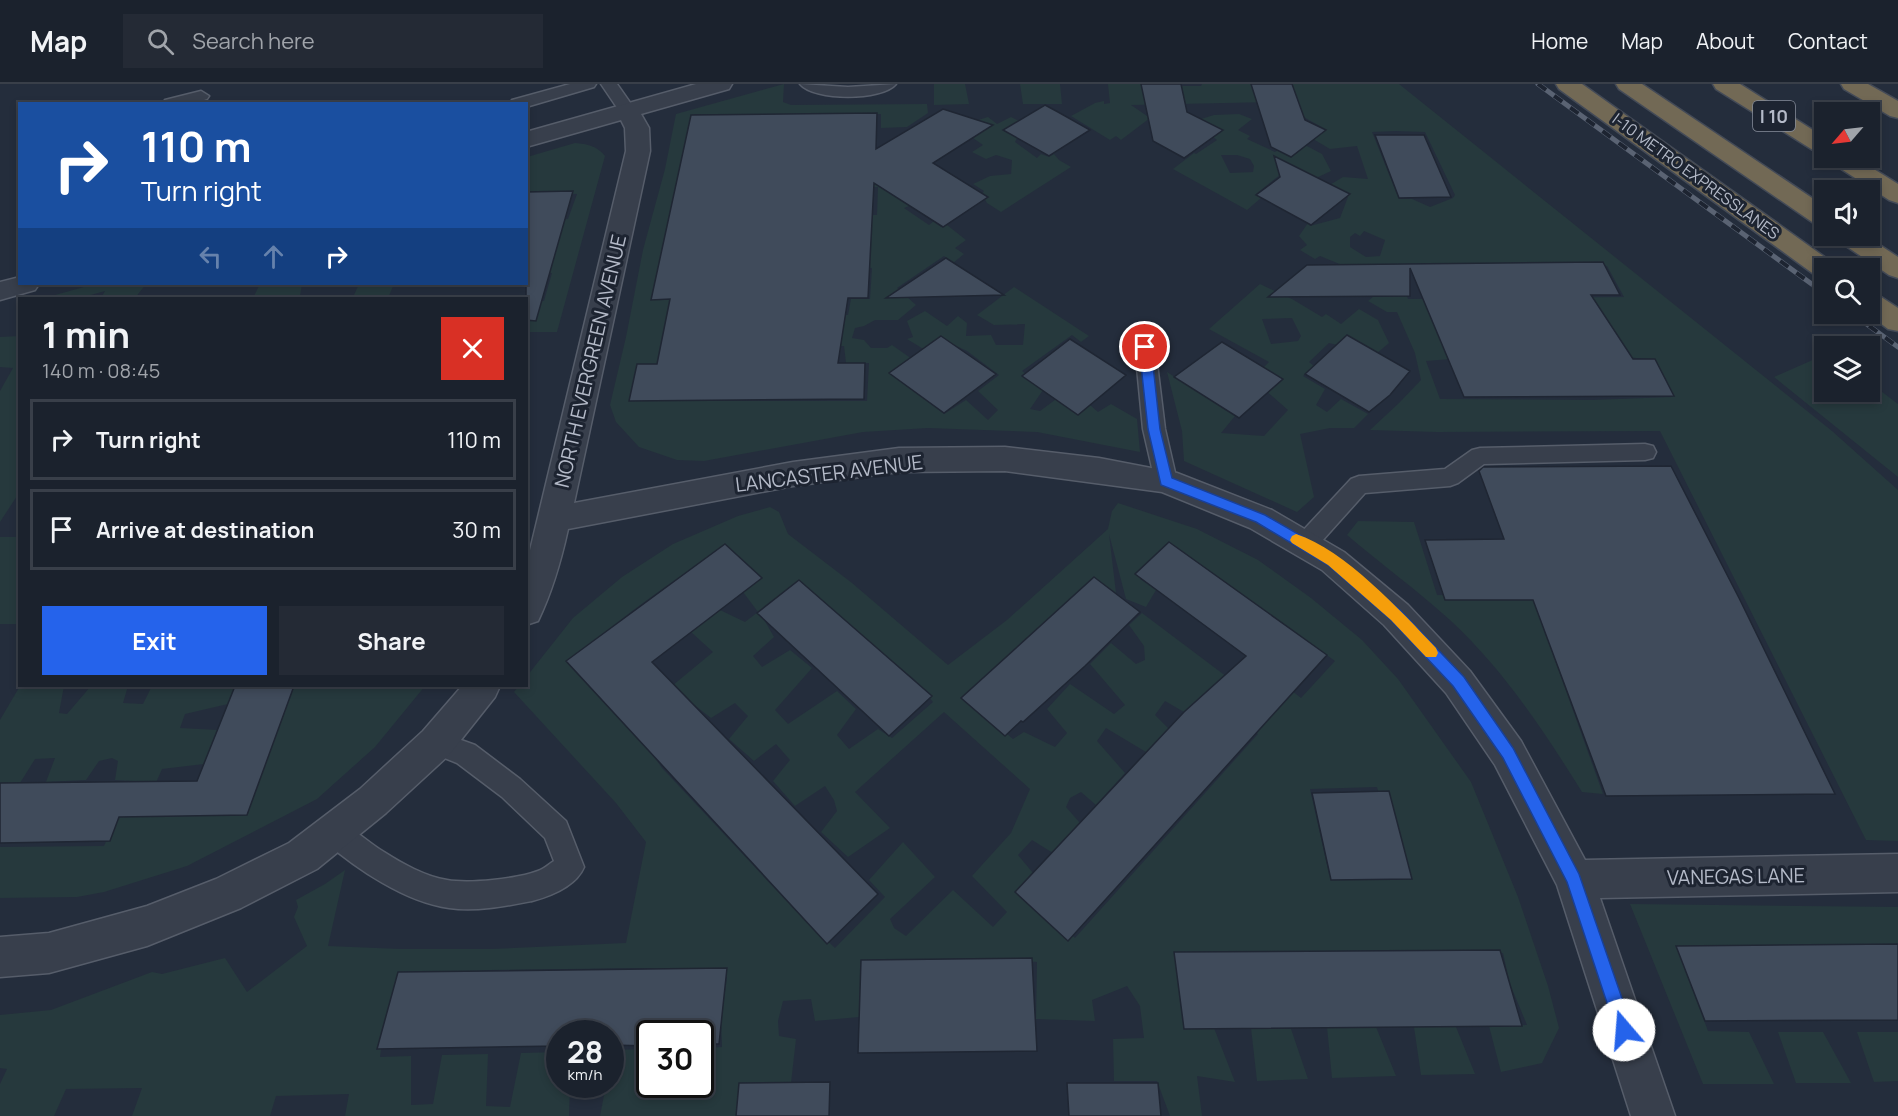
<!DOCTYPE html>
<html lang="en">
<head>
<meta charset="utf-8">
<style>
	body { margin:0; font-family:Manrope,sans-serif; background:#242a35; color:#f1f3f6; height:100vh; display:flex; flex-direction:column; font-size:22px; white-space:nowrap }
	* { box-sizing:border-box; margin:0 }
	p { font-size:20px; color:#a0a4aa }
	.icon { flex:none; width:33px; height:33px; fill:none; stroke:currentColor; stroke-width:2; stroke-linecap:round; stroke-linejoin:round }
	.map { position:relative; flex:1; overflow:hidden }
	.sheet { position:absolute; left:18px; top:213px; width:510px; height:390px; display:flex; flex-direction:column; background:#1b222d; border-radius:0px; box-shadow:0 3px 9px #0003,0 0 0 2px #393f49 }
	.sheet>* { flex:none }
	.banner { position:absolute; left:18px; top:18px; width:510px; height:183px; border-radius:0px; box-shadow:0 3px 9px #0003,0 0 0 2px #393f49; background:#1a4fa0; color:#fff; overflow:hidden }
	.needle { width:39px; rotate:242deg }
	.controls { position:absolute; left:1814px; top:18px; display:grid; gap:12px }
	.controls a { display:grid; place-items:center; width:66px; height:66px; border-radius:0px; background:#1b222d; box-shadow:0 3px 9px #0003,0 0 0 2px #393f49; font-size:30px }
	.speed { position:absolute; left:546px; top:936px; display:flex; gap:12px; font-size:30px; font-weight:700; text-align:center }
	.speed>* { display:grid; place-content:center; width:78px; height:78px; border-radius:50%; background:#1b222d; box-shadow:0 3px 9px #0003,0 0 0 2px #393f49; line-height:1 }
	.speed small { font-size:15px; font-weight:400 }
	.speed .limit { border:3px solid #111; border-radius:9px; background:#fff; color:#111 }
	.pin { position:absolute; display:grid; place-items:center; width:51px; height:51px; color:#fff; margin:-26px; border:3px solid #fff; border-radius:50%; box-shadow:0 2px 6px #0007 }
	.me { position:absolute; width:66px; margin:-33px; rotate:342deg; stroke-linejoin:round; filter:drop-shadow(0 0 4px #0008) }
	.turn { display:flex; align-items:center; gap:21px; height:126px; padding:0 24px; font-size:27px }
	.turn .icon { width:78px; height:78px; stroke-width:2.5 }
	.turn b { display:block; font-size:42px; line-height:51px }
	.lanes { display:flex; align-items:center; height:57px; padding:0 24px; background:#0003; justify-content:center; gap:30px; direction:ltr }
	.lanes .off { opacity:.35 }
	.round { display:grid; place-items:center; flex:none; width:63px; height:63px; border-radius:0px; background:#242a35 }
	.overview { display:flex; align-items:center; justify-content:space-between; height:102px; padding:0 24px }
	h1 { font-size:36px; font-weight:700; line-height:45px }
	.cta { display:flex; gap:12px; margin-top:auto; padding:12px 24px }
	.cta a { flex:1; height:69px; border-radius:0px; background:#2563eb; color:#fff; font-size:24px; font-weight:700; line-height:69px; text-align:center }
	.cta a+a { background:#242a35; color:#f1f3f6 }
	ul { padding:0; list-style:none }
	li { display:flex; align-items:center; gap:18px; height:81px; margin:0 12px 9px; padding:0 12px; border:3px solid #393f49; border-radius:0px }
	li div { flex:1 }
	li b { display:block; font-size:22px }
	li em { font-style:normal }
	header { display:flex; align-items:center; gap:36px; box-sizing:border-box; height:84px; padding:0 30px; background:#1b222d; border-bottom:2px solid #393f49 }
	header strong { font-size:28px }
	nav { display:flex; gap:33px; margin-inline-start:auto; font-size:21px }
	.search { width:420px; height:54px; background:#242a35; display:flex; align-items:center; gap:15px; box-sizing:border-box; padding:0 21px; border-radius:0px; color:#a0a4aa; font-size:22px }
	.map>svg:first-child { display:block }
	.green { fill:#26393d; fill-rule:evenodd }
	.building { fill:#404b5b; stroke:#1f2633; stroke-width:1.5 }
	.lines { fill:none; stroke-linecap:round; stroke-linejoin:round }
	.service-casing { stroke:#565d6a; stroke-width:3 }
	.minor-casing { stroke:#565d6a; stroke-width:3 }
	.motorway-casing { stroke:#434a57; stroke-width:3 }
	.service { fill:#383f4c; fill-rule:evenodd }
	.minor { fill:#383f4c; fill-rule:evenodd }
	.motorway { fill:#726955; fill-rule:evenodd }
	.rail-casing { stroke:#5a6373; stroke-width:5 }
	.rail { stroke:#1d2431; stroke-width:4; stroke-dasharray:10; stroke-linecap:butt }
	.route { fill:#2563eb; stroke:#184099; stroke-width:1.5 }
	.slow { fill:#f59e0b }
	.labels { text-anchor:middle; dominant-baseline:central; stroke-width:6; stroke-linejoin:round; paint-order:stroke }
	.far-street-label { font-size:16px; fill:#b4bac8; stroke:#1d2431 }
	.shield { fill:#1d2431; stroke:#878d9b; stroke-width:1.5 }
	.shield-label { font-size:18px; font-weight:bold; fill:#b4bac8 }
	.street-label { font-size:20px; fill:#b4bac8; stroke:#1d2431 }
</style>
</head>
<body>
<header>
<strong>Map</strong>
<div class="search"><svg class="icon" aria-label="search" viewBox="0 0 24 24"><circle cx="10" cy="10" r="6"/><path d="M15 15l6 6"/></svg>Search here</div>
<nav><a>Home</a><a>Map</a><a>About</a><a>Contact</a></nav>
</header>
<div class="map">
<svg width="1898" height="1032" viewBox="0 0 1898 1032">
	<rect width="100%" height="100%" fill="#242d3c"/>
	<path class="green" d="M784,0l-1,18 8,3 136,-1 1,9 -21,14 -26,1v-14h-186l-8,15 2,10 155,76h33l1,-28h-22l3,-18 55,17 -18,11 13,9 -5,2 25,17 5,-4 7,6 6,-2 19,15 -11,8 9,6 -11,9 -9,-7 -47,32 19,17 -18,15h-23l-11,6 -9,2 -3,10 12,2 7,8h16l5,-3 20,14 -20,14 52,41 22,-14 22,20 10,-10 -20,-19 21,-16 -32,-24 -23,-11 -19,10 -18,-11 6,-2 -6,-16 18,-10 22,15 11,-10 9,7 -1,13 25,-1 5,10h27l2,-21 -31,1 -17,-10 37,-28 75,49 -8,6 -9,-7 -50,36 23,16 -15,22 10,2 19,-14 31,8 8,7 13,-8 26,15 3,33 -103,-20 -109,-4 -65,4 -159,29 -27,-1 -38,-13 -23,-25 -6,-17 16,-68 17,-87 22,-81 11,-55zM843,183l29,1 -2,31h-19l-3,16h-17l5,31h8l2,17h23l-2,38h-234l8,-37h19l18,-65h-22z
		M934,0h31l4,20 -35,1z
		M1020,0h40l2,20h-39z
		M1108,0h33l2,10 36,-8h22l1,-2h51l41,9 -2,-9h107l433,347 66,59v351l-32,-1 -206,-409 -223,1 -67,-2 29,-27 22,-23 -6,-27 -18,-41h-10l-19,-11 12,-10 -33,-27 -5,1 -22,-9 -5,3 -15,-9 7,-5 -8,-9 9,-13 2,3 30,-8 8,-21 -20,-11 15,-9 25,2 -11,-33 -27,3 -17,-10 12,-10 -48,-27 -146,3 19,13 -29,22 -5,-4 -6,4 -39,-24 24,-13 9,-2v3l6,-1zM1395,47l30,1 30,63 -2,3 -23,9 -18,-8h-13l-27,-67zM1364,147l21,9 -5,16 -14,1 -16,-10v-10l5,-4 5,3zM1425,179h149l33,3 17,31 -216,2 -11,-31zM1622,273l30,2 20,38 -80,3 -152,-1 -14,-38 37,-3z
		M1239,30l13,5 -14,11 12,6 -3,3 28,13 3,-2 12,7 15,-12 17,9 9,17 -17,8 -33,-5 -25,20 5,4 -14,12 -74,-41 21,-16 2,1 21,-14 -4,-3 7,-7 -19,-11 13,-4zM1221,71h16l13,4 4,7 -1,6 -23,1z
		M988,33l9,7 14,-7 8,4 -15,10 13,7 -2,4 22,16 4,-4 8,3 5,-3 5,6 12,7 -70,45 -14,-9 -5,-9 2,-3 -11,-7 17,-8 21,-2 1,-14 -16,-5 -10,4 -14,-7 11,-7 -10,-7 10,-7 -14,-8z
		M575,59c13,1 22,3 30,13l-48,176h-30v-31h17l8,-28h-17l15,-53 18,-1 9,-25 -50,-2v-35z
		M95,200h51l-11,14h-34l4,-7 -25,7h-36z
		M260,200h42l-2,12 54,-1 5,-11h35l-6,14h-135z
		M1260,200l32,15 30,18 4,-3 15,10 18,-15 19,11 11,23 -13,11 -47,-11 -20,19 5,4 -11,10 22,13 -9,16 11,7 14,-13 27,15 -14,14h-24l-30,6 14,63 -17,15 -113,-51 -2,-30 -15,-59 68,44 -14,17 43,3 24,-26 -23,-20 13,-13 -14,-10 5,-5 -60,-33zM1292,234l9,18 -3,5 -27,3 -9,-25z
		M19,252v157l-19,29v-131l13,-23 -13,-1v-30z
		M1824,271v37h45v-10l29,22v73l-124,-100z
		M1118,419l79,26 61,31 53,38 51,42 36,39 73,103 47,115 30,89 11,42 -17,35 -41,9 -12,-46 38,-1 -17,-41 -7,-31 -239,-1 -82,5 -2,48 13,23h21l21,54 -38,-6 5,40h-32l-13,-35h-43l-1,-42 31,-1 -4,-32 -13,-20 -35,14 3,21 -59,-2 1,-57c-56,-5 -112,-5 -168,3l-10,52 -44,4 -4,-22 -28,2 -5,20 1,15 17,3 -5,44 -46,33h-145l6,-31 4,-1 3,-34 36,-1 1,35 3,1 -1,8h24l3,-8 21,-1 1,-36 21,-1 -1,-25 6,-45 -79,-9 -159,2 -90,9 -14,40 -5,38 31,-1v49l22,-1 9,-49 46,-1 -2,52 24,1 11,-54 38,-1 1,32 10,1 -1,31h-224l4,-22 -73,2 -6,20h-138l10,-28 -76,1 -12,27h-54v-32l7,-15 -7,-1v-53l51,-5 101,-38 10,2 63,-16 22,34 60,-46 -13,-29 4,-10 -2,-7 29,-16 20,-14 -17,76 72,3h92l134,-6 20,-101 -30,-39 -102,-111 5,-6h7l1,-10 46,-58 49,-41 51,-33 65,-28 32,-9 9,5 9,22 64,49 96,82 59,-45 101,-91 4,-18zM1109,450l17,65 20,8 10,-17 -16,-11 34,-34 161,116 -34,37 -18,-14 -24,17 -117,-88 -13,12 15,21 1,14 -9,4 -25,-21 -21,21 35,41 -11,9 -44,-30 -23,25 20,24 -12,14 -31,-15 -11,7 -44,-36 19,-30 80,-72 31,-20 17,12zM723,465l38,28 -18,15 15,20 -13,10 -25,-12 -29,22 22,20 -53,44 -39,-10 -19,14 -33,-36c46,-43 99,-81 154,-115zM762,532l110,28 43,36 18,22 -41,36 -14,-9 -29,20 -12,-14 19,-26 -19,-18 -49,33 -13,-14 37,-42 -22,-18 -28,17 -9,-11 21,-19zM1212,614l46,36 -183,204 -52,-48 10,-17 -15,-18 14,-15 21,13 27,-30 -14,-16 4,-9 11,-6 15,13 29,-32 -28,-32 9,-13 40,24 23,-23 -14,-14 10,-14 19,11zM735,619l13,13 -19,23 25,22 22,-17 14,16 -17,21 22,25 30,-20 9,14 3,11 -16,21 27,25 42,-29 -35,-36 89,-80 86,77 -19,44 -39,43 35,36 -14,15 -40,-37 -47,46 -12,-8 -4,-9 45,-42 -32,-35 -34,38 16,17 -50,51 -38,-36 -135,-144 -19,-27 50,-37 18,14zM1377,703l24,86 -72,1 -19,-85z
		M1358,437l56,1 23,73 95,1 71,198 -21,-2c-38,-61 -79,-123 -132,-172 -33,-30 -69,-56 -103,-85z
		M0,453h19v87h-19z
		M20,602h44l-5,27 8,1 24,-28h37l-5,17 20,1 9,-18h83l-7,18 -43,10 -5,14 38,2 -14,34 -42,5 -8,18 39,6 89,-74 12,-33h131l-50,61 -58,52 -130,67 -83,26 -27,5 -77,1v-51l104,-1 29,-65 -18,-1 3,-19 -6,-3 -13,3 -13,19 -40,2 9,-24 -20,1 -15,24h-20v-63z
		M1630,820l268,3v37l-220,7 30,80 41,1 25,52h-71z
		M1327,943h49l20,49 -64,2z
		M1414,943h42l19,47 -54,1z
		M1251,944l40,1 17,50 -51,2z
		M1778,948h45l28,51h-55z
		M1857,948h41v49l-24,1z"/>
	<path class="building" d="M1141,0h40l6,28 36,18 -39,28 -31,-17z
		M1251,0h41l13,36 21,10 -35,27 -20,-10z
		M1045,21l13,7 32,18 -41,26 -46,-26z
		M943,25l50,16 -60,38 55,34 -45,30 -69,-44 -6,115h-20l-10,65h27l-1,36 -235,2 8,-37h20l13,-65 -19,1 40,-185 186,-2 -1,36z
		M1375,51h49l27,62 -52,1z
		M1274,72l76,38 -39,31 -55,-30 24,-18z
		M573,107l-37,130 -10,-1v-128z
		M946,174l58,37 -118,3z
		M1603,178l17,33h-29l42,64h22l19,37 -210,1 -54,-129v28l-142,1 39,-32z
		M1347,251l63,36 -20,24 -21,17 -64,-38z
		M941,252l55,38 -52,39 -55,-40z
		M1070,255l56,36 -48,40 -56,-39z
		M1222,258l61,37 -44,39 -65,-41z
		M1671,382l68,132 96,196 -229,2 -73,-196h-88l-20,-60 79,-1 -25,-68 4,-4z
		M1169,458l158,113 -259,286 -53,-49 169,-180 62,-56 -111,-82z
		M725,460l37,34 -110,84 226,232 -51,50 -261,-283z
		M1094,493l46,35 -55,54 -62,56 -2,-1 -16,15 -44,-38z
		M799,496l133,116 -43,40 -132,-123z
		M235,602h59l-47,129 -128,2 -9,24 -110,2v-60l197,-2z
		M1389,707l23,88 -81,1 -19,-87z
		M1898,860v76l-193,1 -29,-75z
		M1500,866l22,76 -338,3 -10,-77z
		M1032,874l5,93 -179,2 3,-93z
		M727,884l-8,76h-19v-10h-50v12l-40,-1v-11h-50v12l-183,3 21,-77z
		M830,998l-1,34h-93l3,-33z
		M1067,999h91l3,33h-92z"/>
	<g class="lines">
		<defs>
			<path id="service" d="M570,0h26l-2,3 -68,20v-3h-16l2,-4z
				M601,0h16l19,27 -2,4h-12z
				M800,0l48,3 48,-3c-14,17 -82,17 -96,0z
				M201,7l8,5 -2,3 -15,5h-29l2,-4z
				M1145,256l7,2 3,5 10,82 12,52 -3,6 -8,3 -8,-3 -3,-6 -12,-52 -8,-82 3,-5z
				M1645,360l8,2 3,6 -3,6 -8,2 -161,4 -26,19 -8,3 -85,7 -52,58 -8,2 -8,-2 -4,-7 4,-7 54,-58 8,-3 86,-7 27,-19 8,-2z
				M436,647l39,14 45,34 46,42 18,46c-8,19 -33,29 -52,34 -26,5 -56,11 -83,7 -44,-6 -92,-39 -125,-67l-4,-9 4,-9 10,-4c18,7 33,23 50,33 19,12 40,24 63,28 22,4 70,-1 91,-9 6,-2 11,-7 16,-10l-9,-23 -43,-41 -45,-34 -30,-12 -4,-8 4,-8z"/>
			<path id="minor" d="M696,0h36l-3,5 -88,25 8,14 1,23 -76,352 219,-41 106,-14 106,-1 94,11 78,15 95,37 72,42 64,53 62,66 51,70 64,119 313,-6v38l-298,6 75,218h-44l-74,-231 -62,-120 -49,-72 -62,-68 -62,-55 -72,-42 -88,-36 -157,-21 -106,1 -106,14 -225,43c-7,32 -16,63 -30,92l-12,4v-58l100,-416 -1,-23 -4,-8 -95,27v-15z
				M20,193v7h19l-4,6 -35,10v-18z
				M462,602h38l-5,11 -46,58 -63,58 -69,56 -76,39 -94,38 -98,27 -49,4v-40l49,-4 98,-27 69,-27 73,-36 71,-54 63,-58z"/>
			<path id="motorway" d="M1556,0h26l251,179 4,5h-13v10l-9,-3 -256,-186z
				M1616,0h26l182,122v20l-9,-2 -196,-135z
				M1713,0h27l84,53v17l-8,-2 -100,-63z
				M1841,0h27l30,17v17l-8,-2 -46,-27z
				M1828,74h28l42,26v19l-9,-3 -57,-37z
				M1837,152h29l32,21v21l-9,-3 -49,-33z
				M1869,208l9,3 20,13v23l-10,-2 -20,-15z"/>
		</defs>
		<use href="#service" class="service-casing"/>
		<use href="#minor" class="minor-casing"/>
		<use href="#motorway" class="motorway-casing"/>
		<use href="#service" class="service"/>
		<use href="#minor" class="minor"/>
		<use href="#motorway" class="motorway"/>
		<defs>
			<path id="rail" d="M1538,0l286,209
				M1853,230l45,33"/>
		</defs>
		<use href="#rail" class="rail-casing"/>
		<use href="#rail" class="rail"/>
	</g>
	<path class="route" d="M1145,259l6,4 9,82 12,49 93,37 73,42 63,54 63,66 49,71 66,126 54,156 -3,6 -6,3 -6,-3 -2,-6 -49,-148 -64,-124 -50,-72 -62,-66 -63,-55 -72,-43 -95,-37 -13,-56 -9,-82z"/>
	<path class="slow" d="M1296,450c49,16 105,77 140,114l2,5 -2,4h-10l-35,-37 -63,-55 -36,-22 -2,-3 2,-4z"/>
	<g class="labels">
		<g class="far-street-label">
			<text transform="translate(1696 92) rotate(36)">I-10 METRO EXPRESSLANES</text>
		</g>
		<rect class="shield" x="1753" y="17" width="42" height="30" rx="4.5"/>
		<g class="shield-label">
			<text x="1774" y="32">I 10</text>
		</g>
		<g class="street-label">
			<text transform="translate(590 277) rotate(-77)">NORTH EVERGREEN AVENUE</text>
			<text transform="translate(829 389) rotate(-7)">LANCASTER AVENUE</text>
			<text transform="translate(1736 792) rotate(-1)">VANEGAS LANE</text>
		</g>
	</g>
</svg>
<div class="controls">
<a><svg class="needle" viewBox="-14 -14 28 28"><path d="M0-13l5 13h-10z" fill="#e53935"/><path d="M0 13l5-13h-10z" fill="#a0a4aa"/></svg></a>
<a><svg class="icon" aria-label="sound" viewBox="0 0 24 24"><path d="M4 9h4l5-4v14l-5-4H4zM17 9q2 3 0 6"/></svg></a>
<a><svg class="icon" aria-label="search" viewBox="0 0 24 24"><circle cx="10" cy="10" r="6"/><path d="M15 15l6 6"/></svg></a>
<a><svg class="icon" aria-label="layers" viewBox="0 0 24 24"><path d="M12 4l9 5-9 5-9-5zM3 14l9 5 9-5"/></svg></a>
</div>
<div class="speed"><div>28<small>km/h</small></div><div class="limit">30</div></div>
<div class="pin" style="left:1145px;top:263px;background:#d93025"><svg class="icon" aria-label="arrive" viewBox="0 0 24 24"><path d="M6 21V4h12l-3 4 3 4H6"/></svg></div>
<svg class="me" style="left:1624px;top:946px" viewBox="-20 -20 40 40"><circle r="19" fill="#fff"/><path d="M0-13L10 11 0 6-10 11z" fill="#2563eb"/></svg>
<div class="banner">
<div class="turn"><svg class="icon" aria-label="right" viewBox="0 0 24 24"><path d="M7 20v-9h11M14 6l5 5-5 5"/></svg><div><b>110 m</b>Turn right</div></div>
<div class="lanes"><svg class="icon off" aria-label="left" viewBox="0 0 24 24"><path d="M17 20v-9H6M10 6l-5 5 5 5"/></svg><svg class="icon off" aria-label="ahead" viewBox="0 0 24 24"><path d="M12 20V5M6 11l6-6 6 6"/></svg><svg class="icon" aria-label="right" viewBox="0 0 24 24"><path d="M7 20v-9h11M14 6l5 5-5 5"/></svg></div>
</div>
<section class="sheet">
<div class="overview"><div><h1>1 min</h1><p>140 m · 08:45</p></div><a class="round" style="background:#d93025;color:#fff"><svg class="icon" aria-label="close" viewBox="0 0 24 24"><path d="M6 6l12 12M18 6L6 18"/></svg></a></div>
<ul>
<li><svg class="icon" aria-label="right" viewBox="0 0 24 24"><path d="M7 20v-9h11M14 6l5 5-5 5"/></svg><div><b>Turn right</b></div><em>110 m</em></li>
<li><svg class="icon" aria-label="arrive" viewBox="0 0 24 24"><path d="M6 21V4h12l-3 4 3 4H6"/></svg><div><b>Arrive at destination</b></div><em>30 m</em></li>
</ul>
<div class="cta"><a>Exit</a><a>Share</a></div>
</section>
</div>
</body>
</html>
